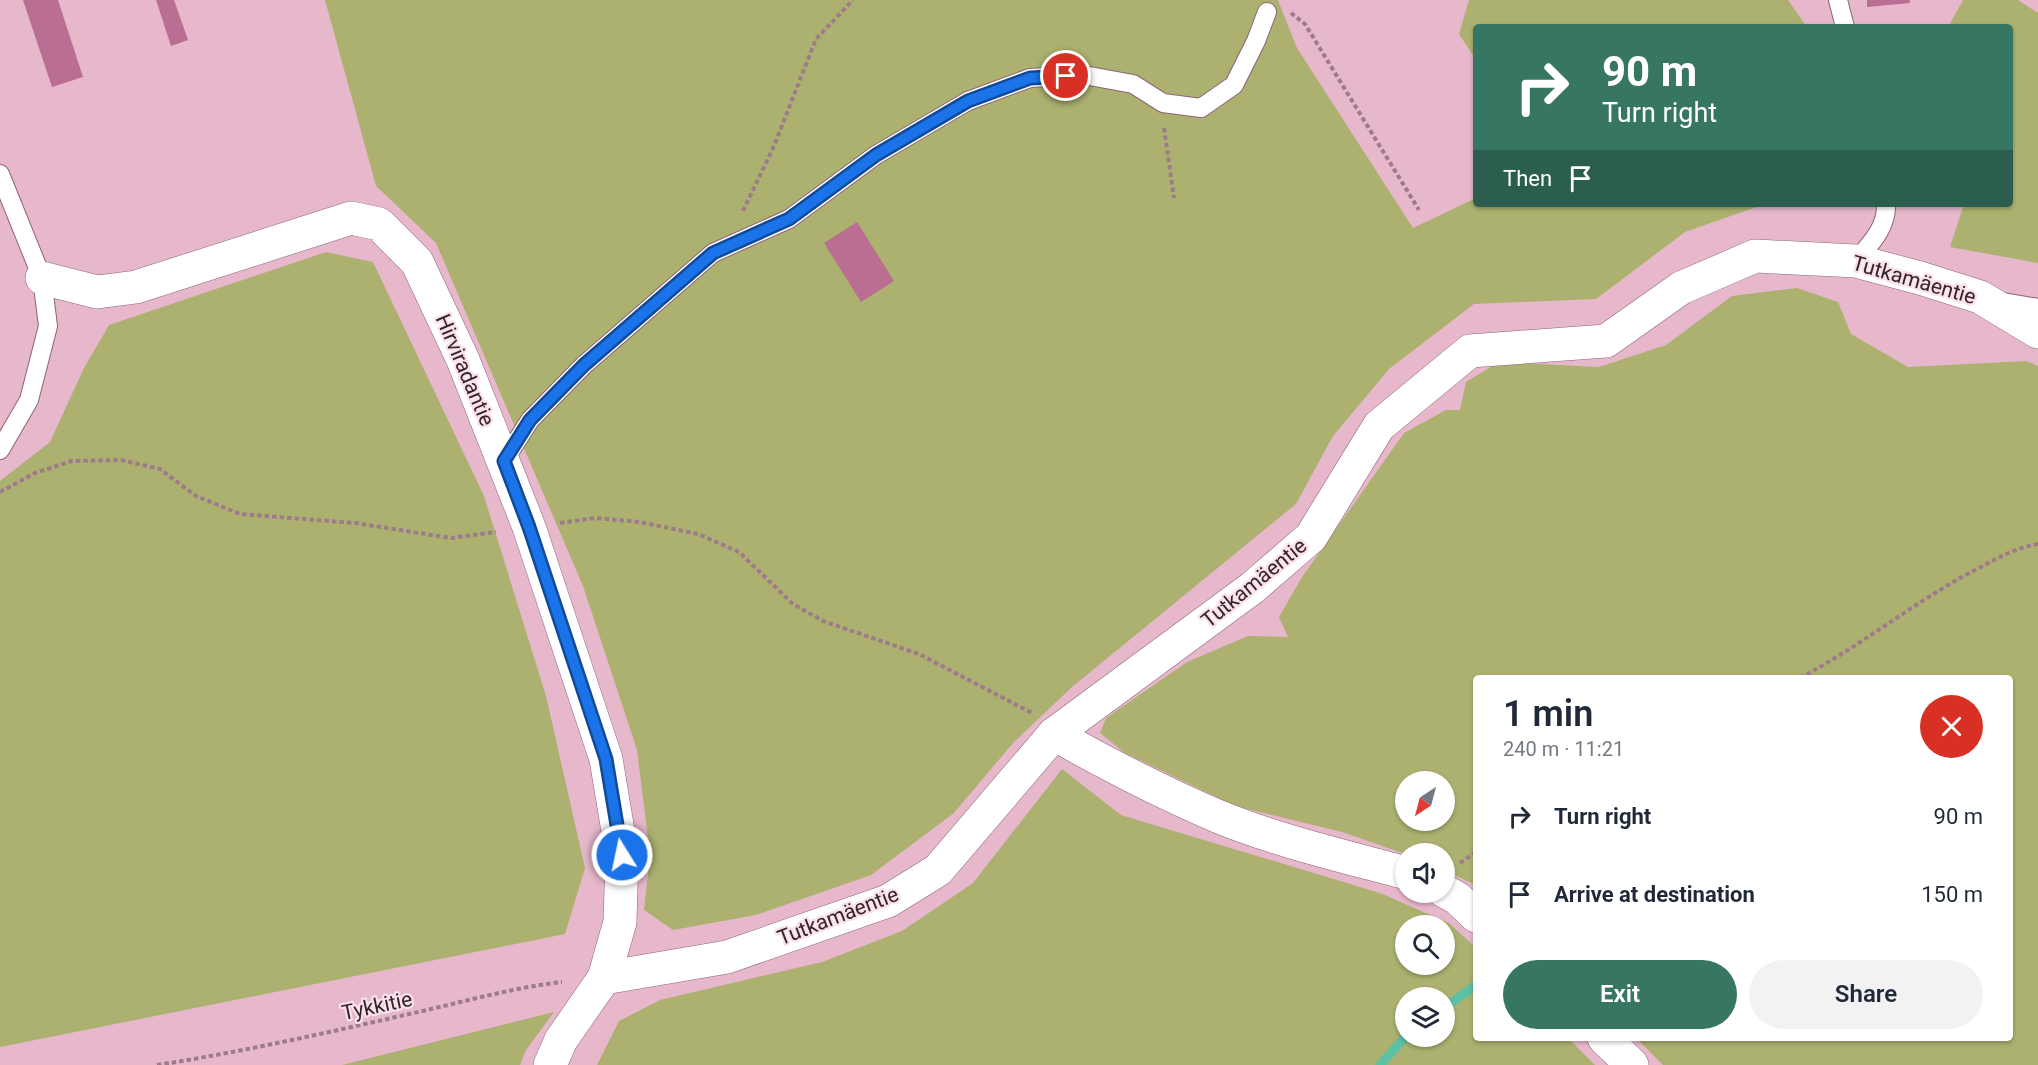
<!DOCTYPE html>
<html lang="en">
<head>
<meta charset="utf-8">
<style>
	body { margin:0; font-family:Roboto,sans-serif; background:#f2f2f3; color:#1f2937; height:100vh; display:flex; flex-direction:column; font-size:22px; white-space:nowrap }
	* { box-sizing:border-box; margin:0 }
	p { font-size:20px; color:#747a83 }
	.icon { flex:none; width:33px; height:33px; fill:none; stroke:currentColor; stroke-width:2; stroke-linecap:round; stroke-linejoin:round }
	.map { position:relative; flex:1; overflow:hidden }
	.side { position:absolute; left:1473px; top:675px; width:540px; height:366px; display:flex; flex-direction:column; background:#fff; border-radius:6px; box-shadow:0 2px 4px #0004 }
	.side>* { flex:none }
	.guide { position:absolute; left:1473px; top:24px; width:540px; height:183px; border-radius:6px; box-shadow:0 2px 4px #0004; background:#377663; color:#fff; overflow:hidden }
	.needle { width:39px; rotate:216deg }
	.fabs { position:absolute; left:1395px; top:771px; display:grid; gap:12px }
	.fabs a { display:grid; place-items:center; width:60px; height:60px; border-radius:50%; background:#fff; box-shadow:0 2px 4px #0004; font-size:30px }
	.pin { position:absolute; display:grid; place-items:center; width:51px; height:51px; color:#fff; margin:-26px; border:3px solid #fff; border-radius:50%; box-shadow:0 2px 6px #0007 }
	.me { position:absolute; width:66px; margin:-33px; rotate:350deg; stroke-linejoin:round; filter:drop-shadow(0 0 4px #0008) }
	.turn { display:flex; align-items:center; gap:21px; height:126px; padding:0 30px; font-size:27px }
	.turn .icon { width:78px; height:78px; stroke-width:2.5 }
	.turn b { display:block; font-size:42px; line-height:51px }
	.then { display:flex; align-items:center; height:57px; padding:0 30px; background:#0003; gap:12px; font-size:22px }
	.round { display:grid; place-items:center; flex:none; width:63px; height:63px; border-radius:32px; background:#f2f2f3 }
	.summary { display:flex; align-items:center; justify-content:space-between; height:102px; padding:0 30px }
	h1 { font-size:36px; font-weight:600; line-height:45px }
	.primary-button { display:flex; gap:12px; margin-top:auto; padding:12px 30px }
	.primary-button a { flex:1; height:69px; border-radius:36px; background:#377663; color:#fff; font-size:24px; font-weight:600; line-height:69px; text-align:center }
	.primary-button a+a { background:#f2f2f3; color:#1f2937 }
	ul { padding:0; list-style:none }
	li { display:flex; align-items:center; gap:18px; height:78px; padding:0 30px }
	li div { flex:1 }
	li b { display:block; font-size:22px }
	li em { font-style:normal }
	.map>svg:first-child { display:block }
	.green { fill:#acb170; fill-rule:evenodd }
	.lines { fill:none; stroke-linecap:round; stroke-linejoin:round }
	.stream { stroke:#5bc1a3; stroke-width:9 }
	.building { fill:#ba6e91 }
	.lane-casing { stroke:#8d6376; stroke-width:20 }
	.street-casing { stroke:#8d6376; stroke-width:34 }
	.secondary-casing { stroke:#8d6376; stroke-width:34 }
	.path { stroke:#9e7b8a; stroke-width:4; stroke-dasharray:4.5 3; stroke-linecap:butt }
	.lane { stroke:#fff; stroke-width:18 }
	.street { stroke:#fff; stroke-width:33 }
	.secondary { stroke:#fff; stroke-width:33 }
	.route-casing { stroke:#114b97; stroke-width:15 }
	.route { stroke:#1a73e8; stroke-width:10 }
	.labels { text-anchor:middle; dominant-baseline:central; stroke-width:4.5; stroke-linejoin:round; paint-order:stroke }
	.street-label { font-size:21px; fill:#35232b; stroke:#f9e0ea }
</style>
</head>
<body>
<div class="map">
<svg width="2038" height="1065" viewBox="0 0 2038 1065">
	<rect width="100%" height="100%" fill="#e7b8cc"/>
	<path class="green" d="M325,0h953l19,48 116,180 63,-30v6h289l-80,28 -89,67 -122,5 -85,65 -56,67 -37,68 -224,183 -59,56 -59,70 -83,62 -115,40 -83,15 -29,-20 6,-55 -13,-105 -54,-164 -147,-343 -60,-57z
		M1469,0h319l19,27h-331v33l-17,-26z
		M1963,0h55l20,13v250l-88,-16 14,-43h46v-177h-62z
		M326,252l47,10 111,234 62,200 39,172 -20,66 -565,113v-566l50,-39 34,-74 25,-43z
		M1797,288l41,14 13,32 57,33 118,-6 12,5v699h-375l-27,-27h374v-360h-534v207l-31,-14 -1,-17h-39l-63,-22 -107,-26 -110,-53 -25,-20 6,-15 81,-56 61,-26 40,1 -9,-20 23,-40 102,-144 42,-23h14l6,-28 33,-20 100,5 67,-22 66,-49zM1406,782h38v38h-38z
		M1062,769l59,46 259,78 69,30 27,25v90h92l27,27h-998l22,-44 41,-21 162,-38 80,-31 71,-48zM1406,926h38v38h-38zM1406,998h38v38h-38z
		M554,1012l-28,38 -6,15h-178z"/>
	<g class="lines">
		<path class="stream" d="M1444,1008l32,-23
			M1380,1065l26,-29"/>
	</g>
	<path class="building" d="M23,0h35l25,77 -31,10z
		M156,0h18l14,40 -17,6z
		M1867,0h43v3l-43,4z
		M857,222l37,59 -33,21 -37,-59z"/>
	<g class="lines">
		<defs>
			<path id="lane" d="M1838,0l7,27
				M0,174l42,104 6,48 -19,74 -29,50
				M1856,261c14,-17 31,-33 30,-57
				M2003,302l35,6
				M504,461l26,-41 54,-55 129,-112 76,-34 87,-64 92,-54 62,-23 54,-3 49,9 30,19 38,5 33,-23 22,-44 11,-29"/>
			<path id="street" d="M42,278l55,14 39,-5 215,-69 28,6 38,38 46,98 66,167 77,232 16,96 -2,67 -16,56
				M1054,734c53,30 107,58 163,82 61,25 126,40 189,57
				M1444,891l13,7 19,18
				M1604,1038l28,27"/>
			<path id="secondary" d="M550,1065l11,-25 43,-62 123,-21 161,-56 50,-31 116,-136 198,-146 59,-51 68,-111 91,-75 136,-10 75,-53 74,-32 101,5 64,17 60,19 58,35"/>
		</defs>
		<use href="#lane" class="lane-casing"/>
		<use href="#street" class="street-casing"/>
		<use href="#secondary" class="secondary-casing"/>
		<path class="path" d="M1291,13l14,11 114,186
			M1164,128l10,70
			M743,211l31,-65 42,-107 37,-39
			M0,492l35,-19 37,-12 49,-1 39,9 36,27 44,18 115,9 96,15 45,-6
			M560,523l35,-5 45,4 58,12 41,18 54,52 30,17 96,33 113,59
			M1800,678c61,-32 114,-76 175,-108 21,-11 39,-22 63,-26
			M1460,863l16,-11
			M157,1065c84,-13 169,-32 252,-51 51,-11 101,-26 153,-32"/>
		<use href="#lane" class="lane"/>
		<use href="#street" class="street"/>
		<use href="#secondary" class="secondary"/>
	</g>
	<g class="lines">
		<defs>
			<path id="route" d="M622,855l-16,-96 -77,-232 -25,-66 26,-41 54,-55 129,-112 76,-34 87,-64 92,-54 62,-23 36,-2"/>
		</defs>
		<use href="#route" class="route-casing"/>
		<use href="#route" class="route"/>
	</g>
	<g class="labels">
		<g class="street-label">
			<text transform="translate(1914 280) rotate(16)">Tutkamäentie</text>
			<text transform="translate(465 370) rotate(67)">Hirviradantie</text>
			<text transform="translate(1254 583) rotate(-39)">Tutkamäentie</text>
			<text transform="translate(838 916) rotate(-21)">Tutkamäentie</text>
			<text transform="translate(377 1006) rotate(-12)">Tykkitie</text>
		</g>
	</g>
</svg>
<div class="fabs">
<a><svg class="needle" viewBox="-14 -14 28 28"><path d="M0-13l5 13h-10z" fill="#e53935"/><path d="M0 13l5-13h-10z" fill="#747a83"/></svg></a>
<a><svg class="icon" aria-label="sound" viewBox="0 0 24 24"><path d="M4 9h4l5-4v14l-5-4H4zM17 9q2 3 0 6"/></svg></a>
<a><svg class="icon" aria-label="search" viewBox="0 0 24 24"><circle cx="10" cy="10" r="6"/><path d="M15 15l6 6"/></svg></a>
<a><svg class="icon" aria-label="layers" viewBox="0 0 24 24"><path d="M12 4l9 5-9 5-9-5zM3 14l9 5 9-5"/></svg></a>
</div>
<div class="pin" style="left:1066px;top:76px;background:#d93025"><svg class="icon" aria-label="arrive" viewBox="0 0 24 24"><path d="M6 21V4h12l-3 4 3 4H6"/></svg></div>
<svg class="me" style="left:622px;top:855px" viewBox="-20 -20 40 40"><circle r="17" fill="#1a73e8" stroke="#fff" stroke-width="3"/><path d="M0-11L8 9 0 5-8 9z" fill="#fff"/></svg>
<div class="guide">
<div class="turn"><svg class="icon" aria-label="right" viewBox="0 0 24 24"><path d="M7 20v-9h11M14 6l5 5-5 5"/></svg><div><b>90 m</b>Turn right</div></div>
<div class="then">Then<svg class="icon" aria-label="arrive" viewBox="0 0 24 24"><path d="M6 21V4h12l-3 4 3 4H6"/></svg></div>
</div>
<section class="side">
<div class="summary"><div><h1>1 min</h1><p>240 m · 11:21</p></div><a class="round" style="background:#d93025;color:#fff"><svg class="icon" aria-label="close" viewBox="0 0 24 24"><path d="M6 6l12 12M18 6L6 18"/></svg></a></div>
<ul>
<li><svg class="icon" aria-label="right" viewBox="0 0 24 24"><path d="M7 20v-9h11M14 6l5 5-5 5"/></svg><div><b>Turn right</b></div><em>90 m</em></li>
<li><svg class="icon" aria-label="arrive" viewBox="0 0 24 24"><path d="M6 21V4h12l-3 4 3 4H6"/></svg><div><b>Arrive at destination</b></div><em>150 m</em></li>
</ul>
<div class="primary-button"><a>Exit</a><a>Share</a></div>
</section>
</div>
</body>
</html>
